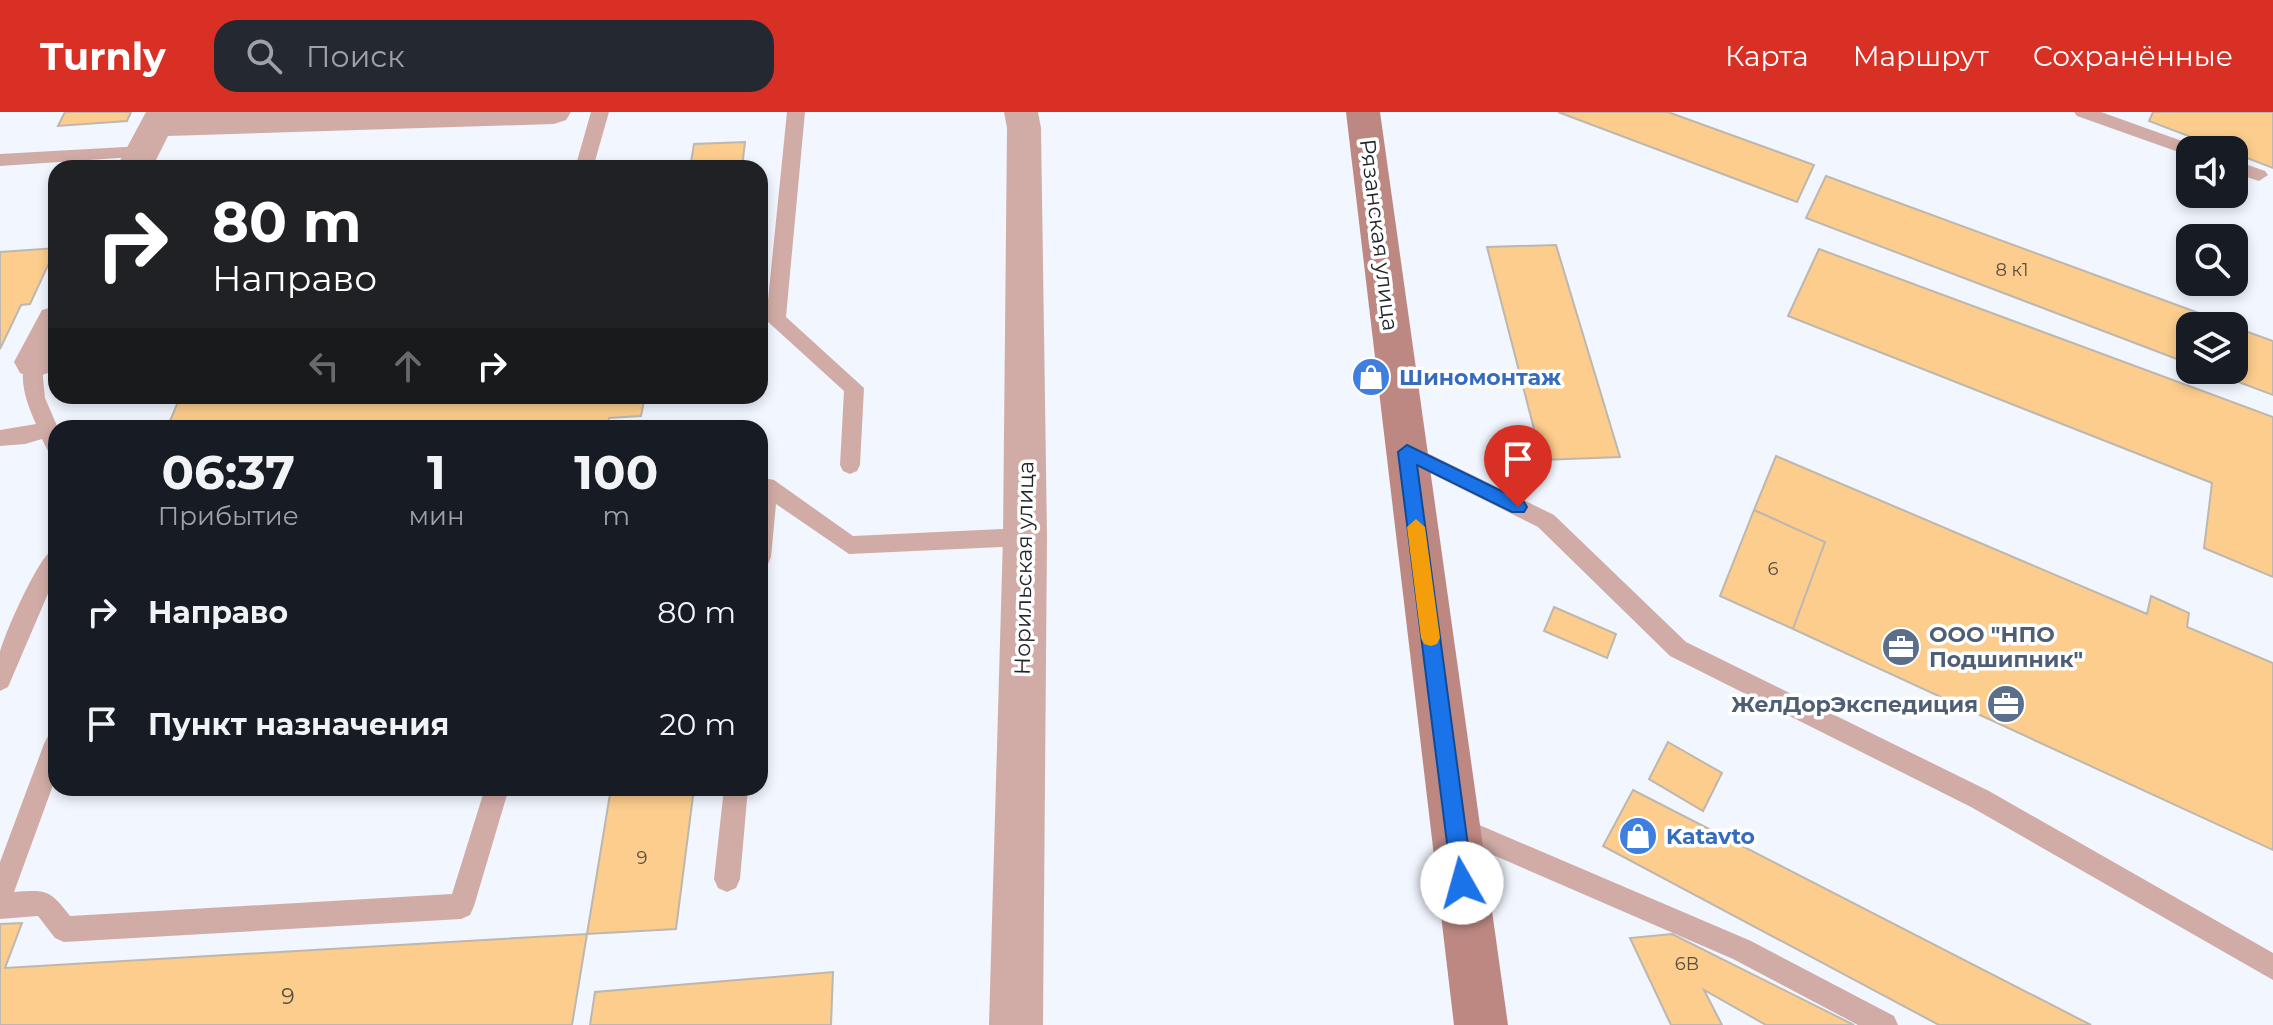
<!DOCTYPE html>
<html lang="ru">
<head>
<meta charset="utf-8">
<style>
	body { margin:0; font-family:Montserrat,sans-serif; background:#242831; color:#f1f3f6; height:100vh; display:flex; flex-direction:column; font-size:30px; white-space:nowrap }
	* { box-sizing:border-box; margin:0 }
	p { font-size:26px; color:#9ea1a6 }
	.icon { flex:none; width:44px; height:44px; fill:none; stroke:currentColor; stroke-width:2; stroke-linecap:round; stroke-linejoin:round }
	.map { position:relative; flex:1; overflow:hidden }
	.side { position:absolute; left:48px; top:308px; width:720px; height:376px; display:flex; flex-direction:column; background:#171b24; border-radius:24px; box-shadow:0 4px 12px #0003 }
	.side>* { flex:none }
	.hud { position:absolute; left:48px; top:48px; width:720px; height:244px; border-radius:24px; box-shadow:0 4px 12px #0003; background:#202124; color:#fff; overflow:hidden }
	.controls { position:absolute; left:2176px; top:24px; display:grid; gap:16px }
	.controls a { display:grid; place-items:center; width:72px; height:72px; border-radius:16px; background:#171b24; box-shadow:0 4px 12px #0003; font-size:40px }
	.pin { position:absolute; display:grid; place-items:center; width:68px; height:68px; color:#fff; margin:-82px -34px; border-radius:50% 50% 50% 0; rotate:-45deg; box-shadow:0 0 8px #0007 }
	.pin .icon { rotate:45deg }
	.me { position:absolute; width:88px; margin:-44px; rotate:353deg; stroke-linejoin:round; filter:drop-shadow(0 0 6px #0008) }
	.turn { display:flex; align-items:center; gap:28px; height:168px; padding:0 32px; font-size:36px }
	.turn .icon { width:104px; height:104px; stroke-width:2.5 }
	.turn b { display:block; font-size:56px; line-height:68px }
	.lanes { display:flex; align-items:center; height:76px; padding:0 32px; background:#0003; justify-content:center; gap:40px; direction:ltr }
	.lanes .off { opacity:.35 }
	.eta { display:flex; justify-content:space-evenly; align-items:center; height:136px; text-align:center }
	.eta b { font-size:48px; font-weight:700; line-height:56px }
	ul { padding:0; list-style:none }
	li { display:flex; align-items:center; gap:24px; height:112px; padding:0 32px }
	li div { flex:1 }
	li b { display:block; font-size:30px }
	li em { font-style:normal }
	header { display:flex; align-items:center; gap:48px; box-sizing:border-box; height:112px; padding:0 40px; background:#d93025; color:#fff }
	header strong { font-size:38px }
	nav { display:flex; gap:44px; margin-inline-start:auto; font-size:28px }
	.search { width:560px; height:72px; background:#242831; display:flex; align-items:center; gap:20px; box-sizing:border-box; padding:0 28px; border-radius:24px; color:#9ea1a6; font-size:30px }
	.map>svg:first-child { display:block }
	.building { fill:#fccd8d; stroke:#bdb7af; stroke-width:2 }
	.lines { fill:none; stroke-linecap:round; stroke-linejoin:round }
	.lane { fill:#d1aca7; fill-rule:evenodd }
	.street { fill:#d1aca7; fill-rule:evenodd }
	.secondary { fill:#bd8882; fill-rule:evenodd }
	.route { fill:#1a73e8; stroke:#114b97; stroke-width:2 }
	.slow { fill:#f59e0b }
	.labels { text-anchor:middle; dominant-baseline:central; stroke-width:7; stroke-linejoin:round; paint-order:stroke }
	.number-label { font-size:18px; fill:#594e41 }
	.street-label { font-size:22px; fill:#232428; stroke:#fff }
	.shop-label { font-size:22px; font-weight:bold; fill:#366cbe; stroke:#fff; text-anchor:start }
	.service-label { font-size:22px; font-weight:bold; fill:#4e5e75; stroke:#fff; text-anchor:start }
	.near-number-label { font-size:22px; fill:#594e41 }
</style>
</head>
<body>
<header>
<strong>Turnly</strong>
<div class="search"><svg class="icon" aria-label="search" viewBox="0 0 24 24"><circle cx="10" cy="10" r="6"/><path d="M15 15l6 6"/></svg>Поиск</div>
<nav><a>Карта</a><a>Маршрут</a><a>Сохранённые</a></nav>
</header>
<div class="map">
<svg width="2273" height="913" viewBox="0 0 2273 913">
	<rect width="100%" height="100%" fill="#f1f6ff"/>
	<path class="building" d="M65,0h66l-4,9 -69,5z
		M1558,0h110l146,53 -17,37z
		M2153,0h120v56l-39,-15v-3h-9l-76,-29z
		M745,30l-3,26h-52l4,-24z
		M1826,64l397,146 -1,4h-32v38l-384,-146z
		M1556,133l64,212 -78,3 -55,-213z
		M56,136l-26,56 -9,1 -21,44v-97z
		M1819,137l454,168v160l-69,-29 8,-65 -424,-167z
		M2234,215l39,14v54l-61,-23 22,-2z
		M157,284h488l-4,20 -32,2 -2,10h-102l1,-3 -66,3h-273l13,-31z
		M1776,344l371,158 4,-18 38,17 -2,14 86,36v187l-480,-221 32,-87 -71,-32z
		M1754,398l71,32 -32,87 -73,-33z
		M1554,495l62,27 -9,24 -63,-27z
		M1668,630l54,31 -19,38 -54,-32z
		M611,676h83l-18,141 -89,5z
		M1633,678l458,235h-152l-336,-179z
		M22,811l-17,45 582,-34 -15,91h-572v-101z
		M1672,822l182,91h-88l-62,-35 18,35h-51l-41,-87z
		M833,860l-2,53h-241l5,-33z"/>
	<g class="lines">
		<path class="lane" d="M591,0h18l-16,56h-18z
			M787,0h18l-19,205 78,71 -4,77 -3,6 -7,3 -7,-3 -3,-6 4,-74 -78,-71z
			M2074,0h27l95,34 3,4h-9v6l-6,-2 -107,-38z
			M142,34l6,2 3,4 -3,4 -148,10v-12z
			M2234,48l31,11 3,4 -9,6 -25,-8z
			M34,242l7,3 4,41 13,30 -2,27 -7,-2 -7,-14 -17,5 -25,2v-16l36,-6c-9,-20 -19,-46 -9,-67z
			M1407,331l147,72 132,127 303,149 284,162v27l-302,-173 -301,-151 -132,-129 -138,-69 -3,-6 3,-6z
			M760,365l14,3 79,56 172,-8 8,2 3,7 -3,7 -8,2 -176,8 -73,-50 -5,53 -3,7 -8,2z
			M56,435v28l-48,112 -8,4c0,-12 0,-27 0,-39 5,-19 40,-100 56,-105z
			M56,621v44l-42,115c33,-2 35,-3 56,24l382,-22 33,-106h24l-35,118 -4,9 -9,4 -397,23 -9,-4 -17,-22 -38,3v-57l44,-118 4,-8z
			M724,676h24l-8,91 -4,9 -9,4 -9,-4 -4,-9z
			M1456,703l295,126 143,75 4,9h-40l-125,-66 -286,-124 -3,-8 3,-8z"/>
		<path class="street" d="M146,0h425l-5,8 -12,4 -386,12 -16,32h-36z
			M1004,0h34l3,16 6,409 -4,488h-54l14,-488 4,-409z
			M56,194v52l-8,15 -14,5 -14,-5 -6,-11 28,-52z"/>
		<path class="secondary" d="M1346,0h34l128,913h-54z"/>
	</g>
	<path class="route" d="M1407,333l117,57 3,5 -3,5h-12l-95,-47 56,418 -3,8 -8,3 -7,-3 -3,-8 -54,-431z"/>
	<path class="slow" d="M1416,407l9,8 15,111 -3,6 -6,2 -7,-2 -3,-6 -14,-111z"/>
	<defs>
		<symbol id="shop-disc" viewBox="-11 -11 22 22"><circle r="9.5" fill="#3f7fe0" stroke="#fff"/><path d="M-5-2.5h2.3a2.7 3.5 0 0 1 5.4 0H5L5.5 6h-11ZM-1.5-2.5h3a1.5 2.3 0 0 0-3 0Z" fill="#fff"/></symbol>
		<symbol id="office-disc" viewBox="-11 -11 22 22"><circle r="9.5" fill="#5c6f8a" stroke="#fff"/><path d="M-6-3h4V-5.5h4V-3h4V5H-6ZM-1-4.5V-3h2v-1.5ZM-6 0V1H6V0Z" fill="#fff"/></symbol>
	</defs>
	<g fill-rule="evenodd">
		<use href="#shop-disc" x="1349" y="243" width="44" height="44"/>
		<use href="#office-disc" x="1879" y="513" width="44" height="44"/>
		<use href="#office-disc" x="1984" y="570" width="44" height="44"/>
		<use href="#shop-disc" x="1616" y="702" width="44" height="44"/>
	</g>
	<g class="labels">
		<g class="number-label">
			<text x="2012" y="158">8 к1</text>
			<text x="1773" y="457">6</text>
			<text x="642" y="746">9</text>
			<text x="1687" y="852">6В</text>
		</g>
		<g class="street-label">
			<text transform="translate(1379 123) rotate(83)">Рязанская улица</text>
			<text transform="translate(1024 456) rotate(-89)">Норильская улица</text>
		</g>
		<g class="shop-label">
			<text x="1399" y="265">Шиномонтаж</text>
			<text x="1666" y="724">Katavto</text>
		</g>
		<g class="service-label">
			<text x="1929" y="522">ООО "НПО<tspan x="1929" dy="25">Подшипник"</tspan></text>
			<text x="1978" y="592" text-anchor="end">ЖелДорЭкспедиция</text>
		</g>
		<g class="near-number-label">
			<text x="288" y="884">9</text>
		</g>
	</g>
</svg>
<div class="controls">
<a><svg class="icon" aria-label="sound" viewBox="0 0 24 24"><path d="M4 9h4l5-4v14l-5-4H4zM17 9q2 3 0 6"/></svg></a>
<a><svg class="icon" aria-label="search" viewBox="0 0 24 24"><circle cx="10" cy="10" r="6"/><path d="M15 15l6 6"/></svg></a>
<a><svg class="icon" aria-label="layers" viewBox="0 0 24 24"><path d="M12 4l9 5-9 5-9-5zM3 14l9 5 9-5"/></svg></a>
</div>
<div class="pin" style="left:1518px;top:395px;background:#d93025"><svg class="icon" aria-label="arrive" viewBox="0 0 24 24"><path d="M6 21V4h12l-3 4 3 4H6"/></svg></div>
<svg class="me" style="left:1462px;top:771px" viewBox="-20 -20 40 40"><circle r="19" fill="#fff"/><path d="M0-13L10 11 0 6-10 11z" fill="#1a73e8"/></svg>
<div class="hud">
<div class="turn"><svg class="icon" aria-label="right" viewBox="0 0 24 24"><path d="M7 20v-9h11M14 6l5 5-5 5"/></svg><div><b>80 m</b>Направо</div></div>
<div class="lanes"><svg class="icon off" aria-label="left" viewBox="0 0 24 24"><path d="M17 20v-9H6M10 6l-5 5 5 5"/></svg><svg class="icon off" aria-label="ahead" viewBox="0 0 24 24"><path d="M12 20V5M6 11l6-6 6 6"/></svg><svg class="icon" aria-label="right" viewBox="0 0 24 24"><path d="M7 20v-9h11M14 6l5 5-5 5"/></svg></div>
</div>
<section class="side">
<div class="eta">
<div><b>06:37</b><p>Прибытие</p></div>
<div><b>1</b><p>мин</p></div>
<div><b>100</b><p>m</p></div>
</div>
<ul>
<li><svg class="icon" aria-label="right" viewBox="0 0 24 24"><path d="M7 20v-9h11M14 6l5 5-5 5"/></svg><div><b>Направо</b></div><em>80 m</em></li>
<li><svg class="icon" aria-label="arrive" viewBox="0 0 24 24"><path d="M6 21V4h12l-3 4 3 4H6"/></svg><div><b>Пункт назначения</b></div><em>20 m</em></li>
</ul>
</section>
</div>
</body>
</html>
